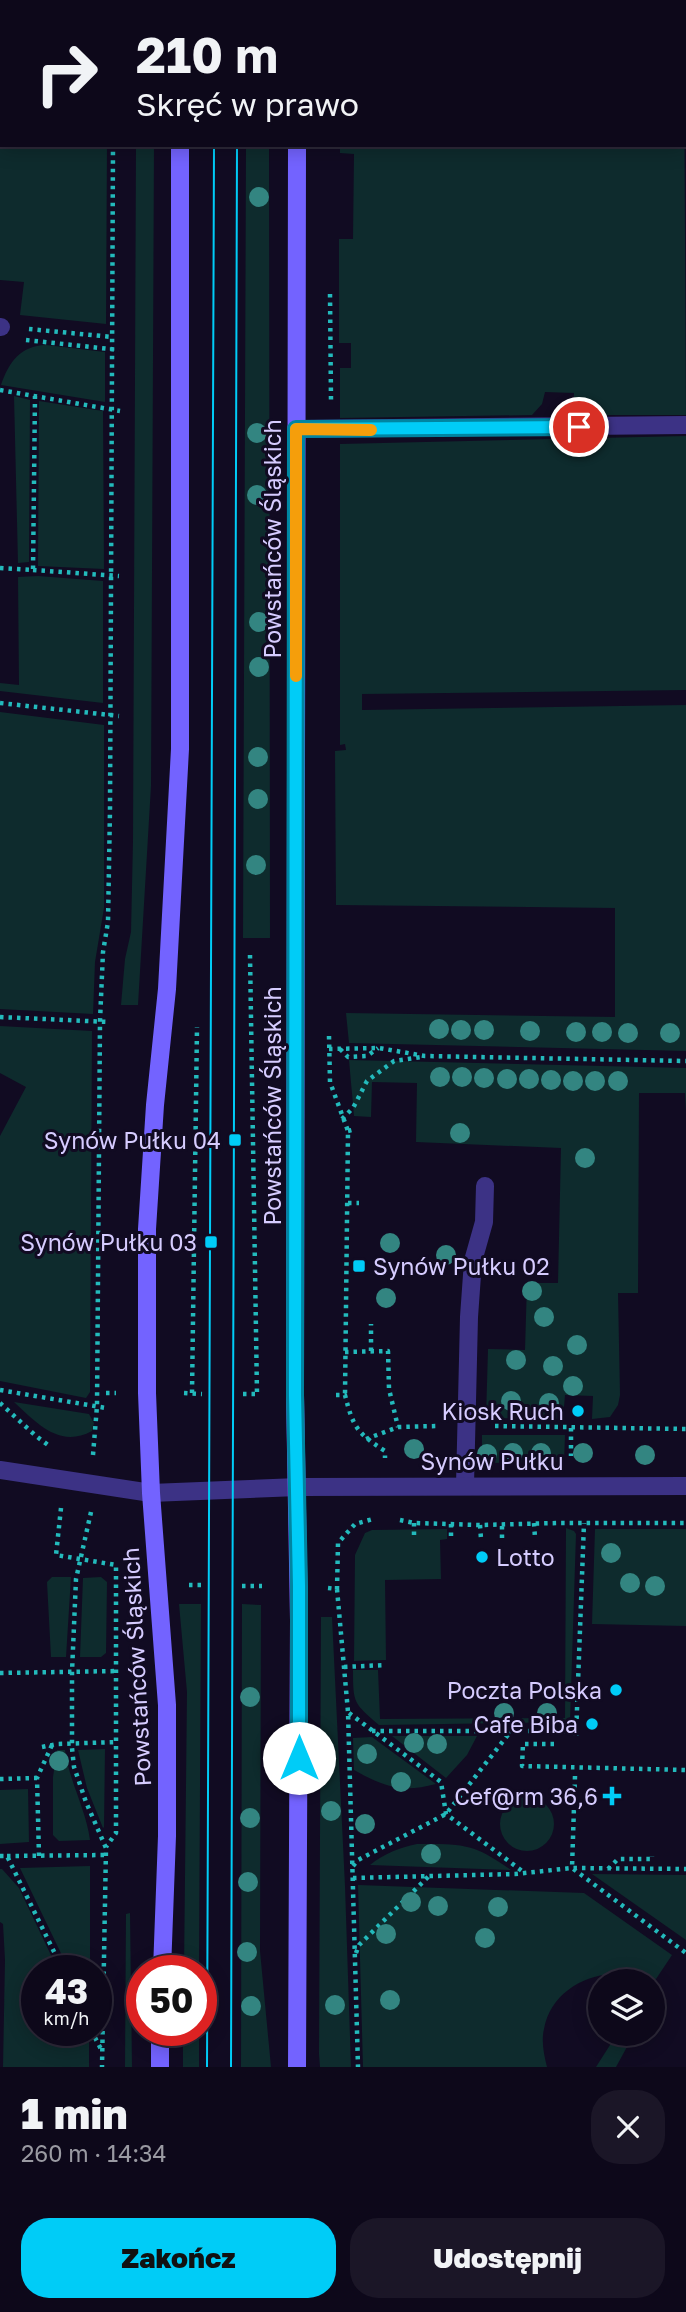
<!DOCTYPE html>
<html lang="pl">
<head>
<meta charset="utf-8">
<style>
	body { margin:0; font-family:"Golos Text",sans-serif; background:#1b1627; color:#f1f3f6; height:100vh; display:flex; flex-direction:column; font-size:26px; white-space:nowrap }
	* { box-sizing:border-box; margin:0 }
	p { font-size:23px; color:#9a9aa2 }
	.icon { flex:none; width:38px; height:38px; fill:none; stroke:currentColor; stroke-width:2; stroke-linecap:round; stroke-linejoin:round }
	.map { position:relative; height:2067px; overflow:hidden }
	.details { display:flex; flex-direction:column; background:#0d081a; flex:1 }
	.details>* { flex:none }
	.hud { position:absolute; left:0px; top:0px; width:686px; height:147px; box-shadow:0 4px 18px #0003,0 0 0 2px #2d2939; background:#0d081a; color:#f1f3f6; overflow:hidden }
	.controls { position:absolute; left:588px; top:1969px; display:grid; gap:14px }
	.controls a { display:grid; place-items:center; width:77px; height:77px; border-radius:50%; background:#0d081a; box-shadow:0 4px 18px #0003,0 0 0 2px #2d2939; font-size:35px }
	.speed { position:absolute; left:21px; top:1955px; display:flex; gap:14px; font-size:35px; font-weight:700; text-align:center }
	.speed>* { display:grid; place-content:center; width:91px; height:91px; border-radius:50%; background:#0d081a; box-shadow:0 4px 18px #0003,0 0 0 2px #2d2939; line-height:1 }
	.speed small { font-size:18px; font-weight:400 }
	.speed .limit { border:10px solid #d22; background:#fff; color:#111 }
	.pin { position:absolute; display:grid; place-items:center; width:60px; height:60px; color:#fff; margin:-30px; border:4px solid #fff; border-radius:50%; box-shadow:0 2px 7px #0007 }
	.me { position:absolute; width:77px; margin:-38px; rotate:0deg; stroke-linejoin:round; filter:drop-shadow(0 0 5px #0008) }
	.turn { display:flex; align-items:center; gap:24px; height:147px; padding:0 21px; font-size:32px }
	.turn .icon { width:91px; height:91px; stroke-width:2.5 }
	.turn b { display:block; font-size:49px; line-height:60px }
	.round { display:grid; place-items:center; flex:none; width:74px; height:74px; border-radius:28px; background:#1b1627 }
	.summary { display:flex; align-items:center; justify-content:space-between; height:119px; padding:0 21px }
	h1 { font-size:42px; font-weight:800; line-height:52px }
	.primary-button { display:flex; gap:14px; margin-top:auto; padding:14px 21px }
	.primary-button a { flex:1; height:80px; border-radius:28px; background:#00ccf7; color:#111; font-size:28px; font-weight:800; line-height:80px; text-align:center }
	.primary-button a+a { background:#1b1627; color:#f1f3f6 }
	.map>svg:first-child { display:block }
	.green { fill:#0e2b2d }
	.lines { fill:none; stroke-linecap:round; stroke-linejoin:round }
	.path { stroke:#23babc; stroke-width:4.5; stroke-dasharray:3.5 5; stroke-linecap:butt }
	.service { stroke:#3c3285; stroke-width:18 }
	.pedestrian { stroke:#3c3285; stroke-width:18 }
	.minor { stroke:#3c3285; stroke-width:18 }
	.secondary { stroke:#7363ff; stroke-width:18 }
	.tram { stroke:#00ccf7; stroke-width:2 }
	.tree { fill:#338581 }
	.route-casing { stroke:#0085a1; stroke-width:18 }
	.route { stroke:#00ccf7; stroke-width:12 }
	.slow { stroke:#f59e0b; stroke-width:12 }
	.poi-dot { fill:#00ccf7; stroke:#110b22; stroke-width:2.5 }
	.labels { text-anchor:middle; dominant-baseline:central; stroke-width:6; stroke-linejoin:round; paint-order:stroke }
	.street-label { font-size:23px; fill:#d6ccff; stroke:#110b22 }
	.poi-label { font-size:23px; fill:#d6ccff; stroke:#110b22; text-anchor:end }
</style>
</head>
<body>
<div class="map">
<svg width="686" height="2067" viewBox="0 0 686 2067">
	<rect width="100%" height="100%" fill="#110b22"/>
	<path class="green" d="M0,0h108l-106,2v143h105l-1,179 -86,-9 4,-33 -24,-2z
		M684,57l2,358h-113l1,-22 -29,-1 -3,12 -10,11 -192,3v-50h11v-25h-12v-104h14l1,-85 -14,-1v-8h344z
		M136,145h18l-3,641 -13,219h-17l4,-46 6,-27 2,-91z
		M246,145h23l1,793h-27z
		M46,345l59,7v50l-104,-17c8,-23 19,-39 45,-40z
		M14,396l16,4 -1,162 -11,1z
		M39,401l64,10 1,158 -66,-3z
		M686,436v254l-324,4v16l324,-5v346l-337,-8 -3,-30 269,4v-109l-279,-3 -1,-154 11,-1 -1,-6 -5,1v-301z
		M38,576l65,5v122l-103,-12v-8l19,2 -1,-108z
		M0,712l104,13v183l-9,54 -2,52 -93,-5z
		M0,1026l92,5 -2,361 -4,6 -86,-17v-245l26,-49 -26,-14z
		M349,1060l337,8v43l-1,-18h-46l-1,200h-20l2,102 -2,10 -8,12 -18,2 1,-23 -28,-1 -2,24 -77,-1 2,-69 37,1 2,-67h31l3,-135 -145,-6 1,-59 -45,-1 -1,35 -17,-1z
		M14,1402l75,12 5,9 -2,8c-33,18 -56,-9 -78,-29z
		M482,1435h83l-1,27 -82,1z
		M566,1528l8,3 2,3 -6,188 -191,3c-25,-22 -26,-21 -26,-55h25l2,49 185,-1z
		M447,1529v10l-7,1 1,39 -56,1 1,80 -32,1 1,-106 10,-22 7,-3z
		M595,1529h91v97l-94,-2z
		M52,1577h19l-5,80h-15l-4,-75z
		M101,1577l6,5 -1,71 -5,4h-21l3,-79z
		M179,1604h22l-2,366h-15l3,-278z
		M242,1604l19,1 -1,346 11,116h-30z
		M321,1617h11l13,269 6,181h-31l-1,-13z
		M392,1736h85l-10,19 -21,23z
		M372,1737l64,47c-34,9 -52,3 -82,-14l-1,-32z
		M105,1749l-1,78 -1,1 -16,-40 -9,-38z
		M57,1750h8c4,31 21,59 25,90l-31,1 -6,-6v-58z
		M28,1789l1,53 -29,2v-54z
		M500 1824a27 27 0 1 1 54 0a27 27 0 1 1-54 0Z
		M417,1844c46,0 56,-1 94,26l-141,-5c15,-12 29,-17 47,-21z
		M90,1866v104h-21l-49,-102z
		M0,1869h2l17,19 39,82h-21v60h49l3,7v30h-86l2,-107 -2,-36 -3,-2z
		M592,1874l94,1v65z
		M358,1885l226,8 88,62 -16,24c-14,-3 -30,-6 -44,-5 -32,2 -62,22 -68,55 -3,12 0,26 3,38h-184z
		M130,1913l2,154h-7l1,-153z
		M183,2030h16v37h-16z
		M617,2034h17l-18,33h-20z"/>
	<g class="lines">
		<path class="path" d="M115,2l1,-2
			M330,294l1,107
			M29,329l83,8
			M26,340l93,10
			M0,390l120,21
			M0,568l33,2 2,-174
			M33,570l86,6
			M0,703l119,13
			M250,955l7,439
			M0,1017l109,5
			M329,1036l1,46 18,49 -3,264
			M329,1049l50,-1 46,8 261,5
			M340,1049l8,8 19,-1 11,-8
			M342,1119l11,-11 14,-27 27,-20 28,-4
			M348,1131l8,-2
			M348,1203h11
			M371,1351v-27
			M345,1352l43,-1 1,38 9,38
			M0,1390l106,18
			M106,1393h10
			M184,1393l18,1
			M192,1393l5,-366
			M243,1394h16
			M336,1395h9c8,32 12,38 40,56v7
			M0,1403l36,33 12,9
			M495,1426l191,3
			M571,1428v28
			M366,1439l32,-12 39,-1
			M93,1455l4,-49 3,-385 3,-69 5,-30 2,-113 3,-664
			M61,1508l-5,47 60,10v268l-10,14
			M91,1512l-15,67 -4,93v76l2,19 12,35 20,46 -4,219
			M400,1520l14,3 66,2 78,-2h128
			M414,1523v17
			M534,1523l1,15
			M451,1524v15
			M480,1525l1,14
			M502,1526v12
			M189,1585h12
			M242,1586h20
			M328,1588l9,1 1,-46 17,-19 18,-5
			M337,1589l11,123 10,355
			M344,1667l42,-2
			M0,1673l118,-2
			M349,1713l92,69 5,32 76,57
			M372,1731h139
			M576,1736l8,-213
			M554,1744h-31l-1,22 164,4
			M42,1747l15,-3 60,-2
			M575,1776l-3,92 114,1
			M0,1779l37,-1
			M0,1856h7l56,114
			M7,1856l99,-1
			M39,1856l-2,-78 15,-33
			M353,1866l5,-6 88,-46 65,-83h65
			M608,1869l10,-10h34v-3
			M353,1878l162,-4 57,-6 114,85
			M356,1953l3,-8 70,-69
			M91,2030l11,21"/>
		<path class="service" d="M640,0v2
			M684,51h2
			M465,1485l4,-168 4,-56 11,-39 1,-36"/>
		<path class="pedestrian" d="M0,327h1"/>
		<path class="minor" d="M296,429l390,-4
			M0,1470l151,23 147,-6 388,-1"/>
		<path class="secondary" d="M181,2v-2
			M298,2v-2
			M162,1970l5,-134v-131l-16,-212 -4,-100v-164l8,-124 12,-116 13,-240v-604
			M160,2067v-37
			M297,2067l2,-447 -4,-225 2,-1250"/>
		<path class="tram" d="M214,2v-2
			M237,2v-2
			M207,2067l7,-1922
			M231,2067l6,-1922"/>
	</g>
	<g class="tree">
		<circle cx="259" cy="197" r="10"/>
		<circle cx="257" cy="433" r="10"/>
		<circle cx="257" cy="495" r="10"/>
		<circle cx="259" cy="622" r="10"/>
		<circle cx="259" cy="667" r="10"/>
		<circle cx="258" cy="757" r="10"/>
		<circle cx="258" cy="799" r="10"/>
		<circle cx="256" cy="865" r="10"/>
		<circle cx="439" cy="1029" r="10"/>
		<circle cx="461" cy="1030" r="10"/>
		<circle cx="484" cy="1030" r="10"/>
		<circle cx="530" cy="1031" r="10"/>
		<circle cx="576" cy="1032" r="10"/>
		<circle cx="602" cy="1032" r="10"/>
		<circle cx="628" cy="1033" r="10"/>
		<circle cx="670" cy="1033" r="10"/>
		<circle cx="440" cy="1077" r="10"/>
		<circle cx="462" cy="1077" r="10"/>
		<circle cx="484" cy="1078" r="10"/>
		<circle cx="507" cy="1079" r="10"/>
		<circle cx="529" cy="1079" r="10"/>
		<circle cx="551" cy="1080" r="10"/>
		<circle cx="573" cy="1081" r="10"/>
		<circle cx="595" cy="1081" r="10"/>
		<circle cx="618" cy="1081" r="10"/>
		<circle cx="460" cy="1133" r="10"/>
		<circle cx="585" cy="1158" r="10"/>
		<circle cx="390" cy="1243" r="10"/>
		<circle cx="446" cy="1255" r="10"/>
		<circle cx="532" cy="1291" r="10"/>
		<circle cx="386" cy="1298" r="10"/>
		<circle cx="544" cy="1317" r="10"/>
		<circle cx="577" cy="1345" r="10"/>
		<circle cx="516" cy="1360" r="10"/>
		<circle cx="553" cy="1366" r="10"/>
		<circle cx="573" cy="1386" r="10"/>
		<circle cx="511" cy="1401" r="10"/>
		<circle cx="549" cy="1403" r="10"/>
		<circle cx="414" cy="1449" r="10"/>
		<circle cx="513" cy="1453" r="10"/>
		<circle cx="541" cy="1453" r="10"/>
		<circle cx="583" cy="1453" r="10"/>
		<circle cx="487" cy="1454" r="10"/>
		<circle cx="645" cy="1455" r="10"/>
		<circle cx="611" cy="1553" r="10"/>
		<circle cx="630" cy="1583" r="10"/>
		<circle cx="655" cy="1586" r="10"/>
		<circle cx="250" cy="1697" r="10"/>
		<circle cx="504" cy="1713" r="10"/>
		<circle cx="547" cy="1713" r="10"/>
		<circle cx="414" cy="1743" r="10"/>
		<circle cx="437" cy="1744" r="10"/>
		<circle cx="367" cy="1754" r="10"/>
		<circle cx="59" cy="1761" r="10"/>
		<circle cx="401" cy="1782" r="10"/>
		<circle cx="331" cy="1811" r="10"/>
		<circle cx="250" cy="1818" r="10"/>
		<circle cx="365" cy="1824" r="10"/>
		<circle cx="431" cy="1854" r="10"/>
		<circle cx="248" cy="1882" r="10"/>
		<circle cx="411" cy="1902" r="10"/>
		<circle cx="438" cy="1906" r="10"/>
		<circle cx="498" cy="1907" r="10"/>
		<circle cx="386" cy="1934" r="10"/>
		<circle cx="485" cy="1938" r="10"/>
		<circle cx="247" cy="1952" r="10"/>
		<circle cx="390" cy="2000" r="10"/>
		<circle cx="335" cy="2005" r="10"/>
		<circle cx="251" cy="2006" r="10"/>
	</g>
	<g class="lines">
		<defs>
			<path id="route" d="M299,1758v-172l-4,-191 1,-966 283,-2"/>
		</defs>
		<use href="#route" class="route-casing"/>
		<use href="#route" class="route"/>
		<path class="slow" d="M296,676v-247l75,1"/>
	</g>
	<g class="poi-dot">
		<rect x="228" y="1133" width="14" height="14" rx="3.5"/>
		<rect x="204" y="1235" width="14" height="14" rx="3.5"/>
		<rect x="352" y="1259" width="14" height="14" rx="3.5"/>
		<circle cx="578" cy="1411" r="7"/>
		<circle cx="482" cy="1557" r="7"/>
		<circle cx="616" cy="1690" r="7"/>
		<circle cx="592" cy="1724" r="7"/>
		<path d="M608.5 1785.5h7v7h7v7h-7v7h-7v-7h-7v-7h7z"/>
	</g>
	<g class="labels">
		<g class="street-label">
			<text transform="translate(272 539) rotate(-90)">Powstańców Śląskich</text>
			<text transform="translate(272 1106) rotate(-90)">Powstańców Śląskich</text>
			<text x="492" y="1461">Synów Pułku</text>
			<text transform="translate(136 1667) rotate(-93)">Powstańców Śląskich</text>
		</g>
		<g class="poi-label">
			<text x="221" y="1140">Synów Pułku 04</text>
			<text x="197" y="1242">Synów Pułku 03</text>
			<text x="373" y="1266" text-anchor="start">Synów Pułku 02</text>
			<text x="564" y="1411">Kiosk Ruch</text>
			<text x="496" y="1557" text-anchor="start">Lotto</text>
			<text x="602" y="1690">Poczta Polska</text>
			<text x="578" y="1724">Cafe Biba</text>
			<text x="598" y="1796">Cef@rm 36,6</text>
		</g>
	</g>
</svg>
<div class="controls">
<a><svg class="icon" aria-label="layers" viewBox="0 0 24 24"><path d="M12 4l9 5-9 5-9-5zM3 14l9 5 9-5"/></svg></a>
</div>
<div class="speed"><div>43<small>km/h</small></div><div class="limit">50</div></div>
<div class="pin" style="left:579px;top:427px;background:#d93025"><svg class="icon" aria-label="arrive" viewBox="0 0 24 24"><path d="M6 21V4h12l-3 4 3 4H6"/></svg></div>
<svg class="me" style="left:299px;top:1758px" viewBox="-20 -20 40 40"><circle r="19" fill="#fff"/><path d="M0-13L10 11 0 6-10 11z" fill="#00ccf7"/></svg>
<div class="hud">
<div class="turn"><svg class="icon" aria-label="right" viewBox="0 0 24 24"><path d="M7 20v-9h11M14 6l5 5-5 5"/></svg><div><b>210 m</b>Skręć w prawo</div></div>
</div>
</div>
<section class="details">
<div class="summary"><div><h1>1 min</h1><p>260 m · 14:34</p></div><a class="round"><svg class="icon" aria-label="close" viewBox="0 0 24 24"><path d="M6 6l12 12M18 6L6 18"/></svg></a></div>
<div class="primary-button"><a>Zakończ</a><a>Udostępnij</a></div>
</section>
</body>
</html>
